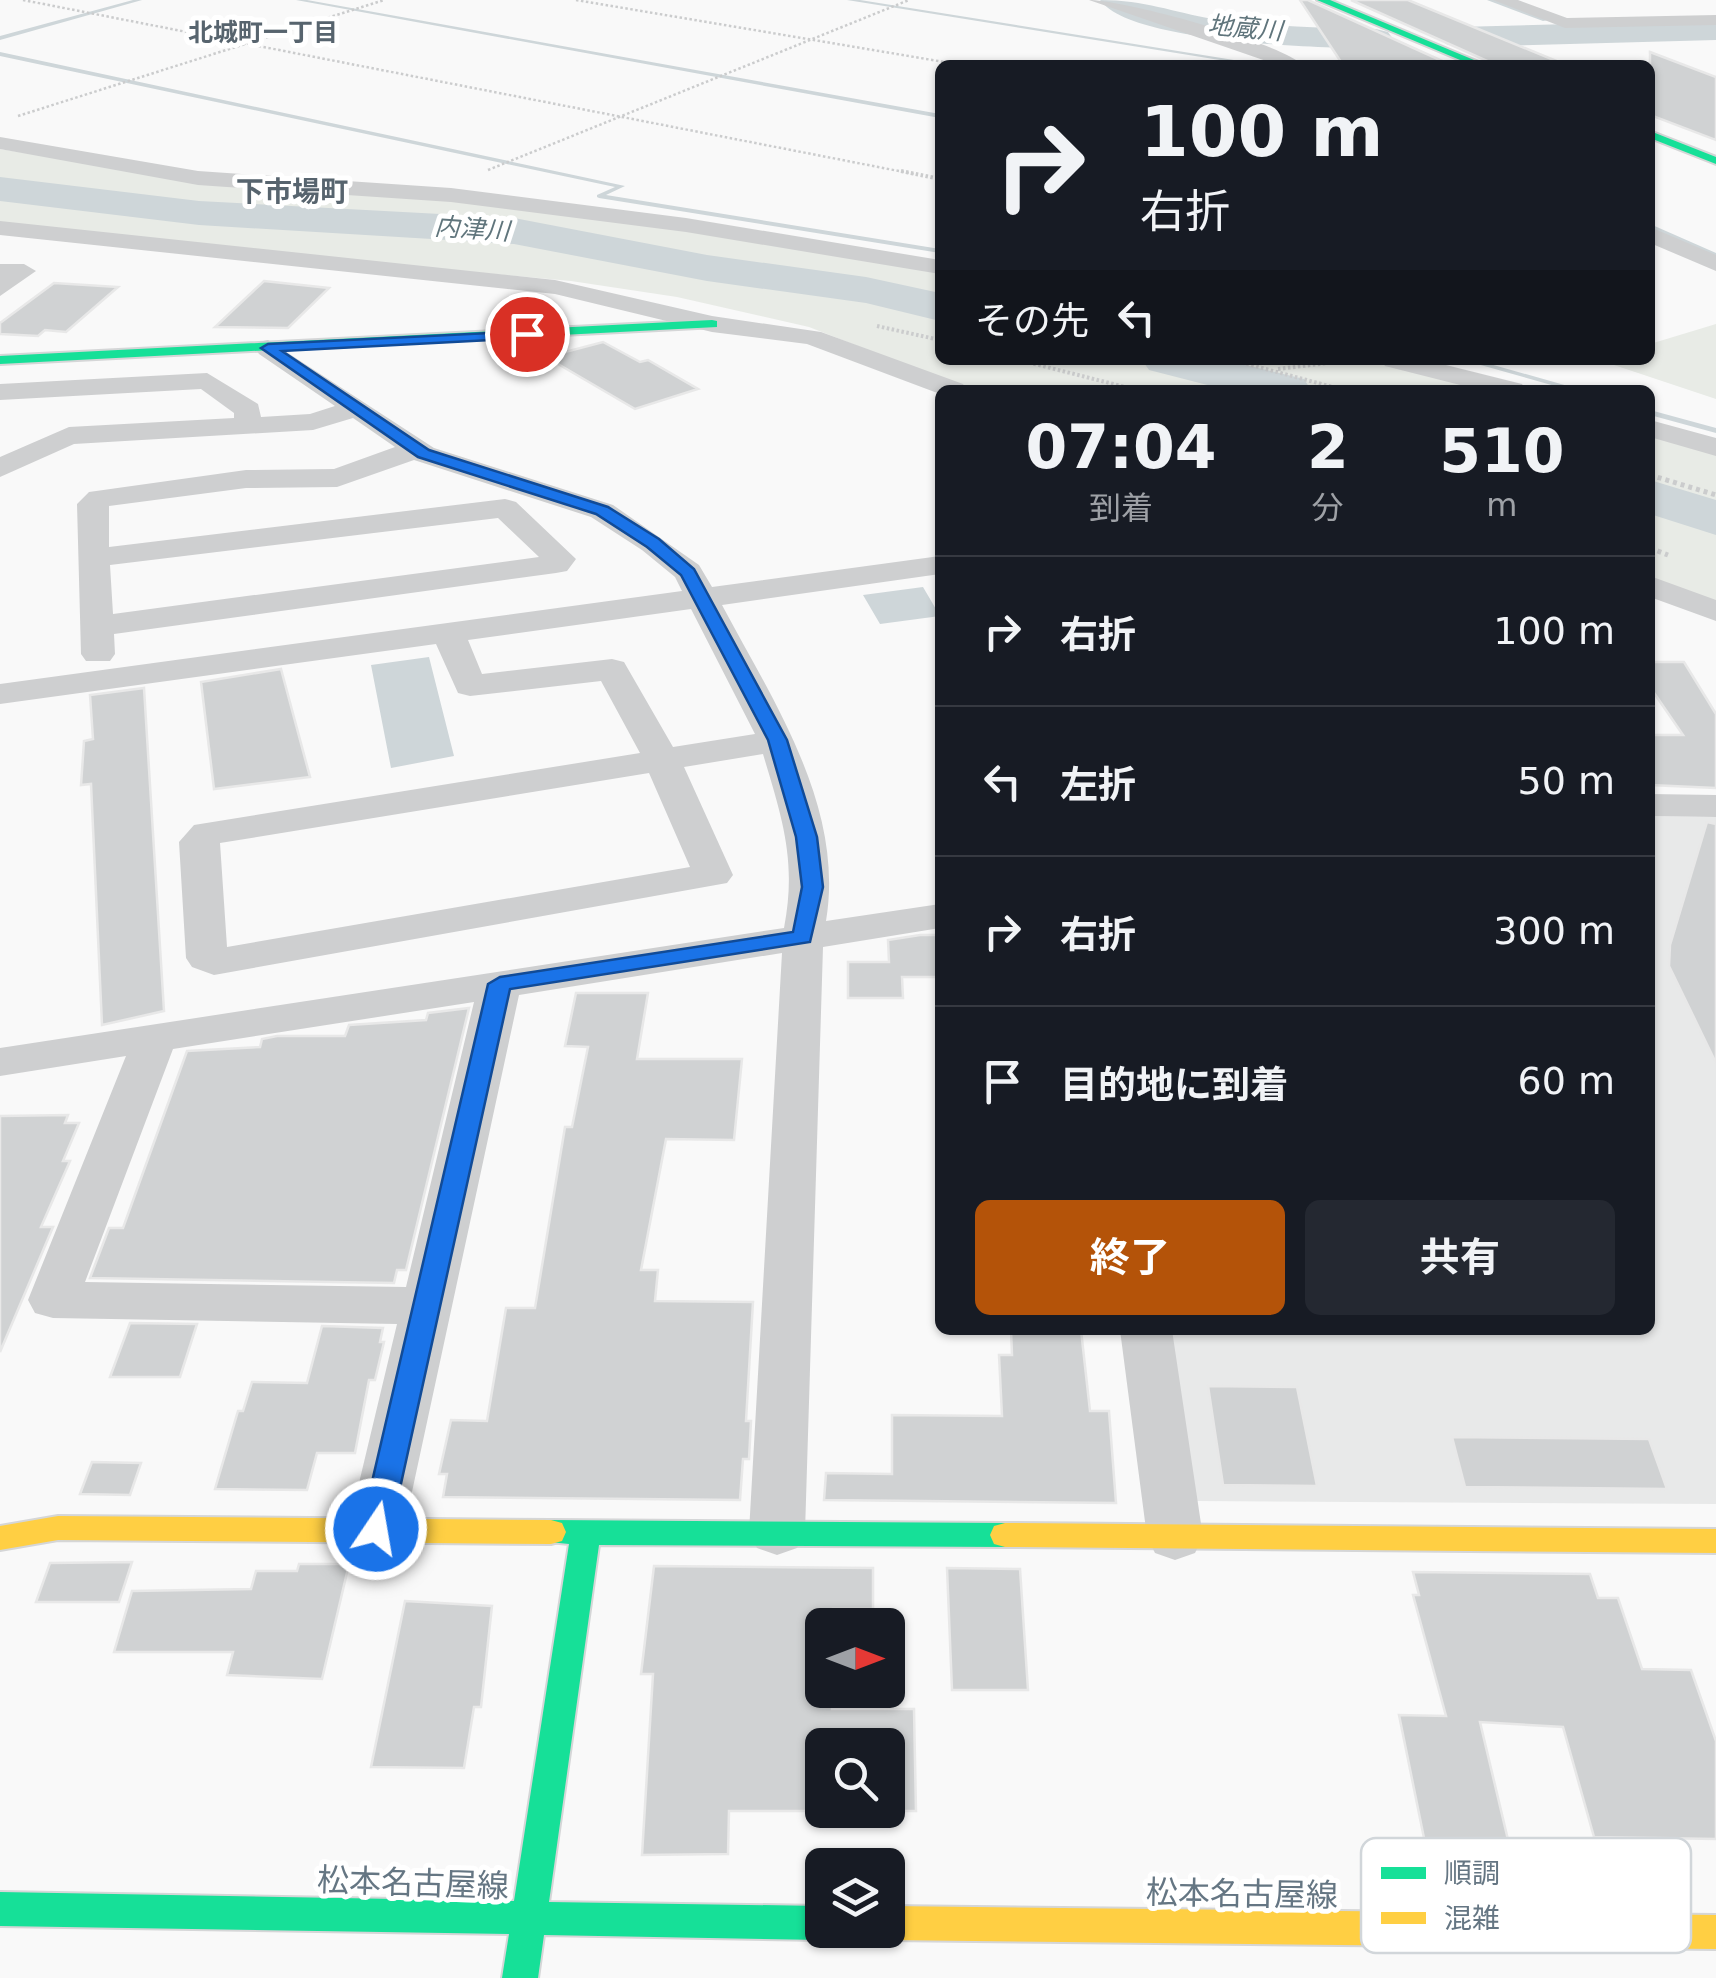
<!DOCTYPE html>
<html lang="ja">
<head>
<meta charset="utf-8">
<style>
	body { margin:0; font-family:"DejaVu Sans","Noto Sans JP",sans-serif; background:#242831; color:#f1f3f6; height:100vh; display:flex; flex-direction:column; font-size:38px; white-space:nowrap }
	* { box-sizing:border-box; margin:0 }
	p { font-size:32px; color:#9ea1a6 }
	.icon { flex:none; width:55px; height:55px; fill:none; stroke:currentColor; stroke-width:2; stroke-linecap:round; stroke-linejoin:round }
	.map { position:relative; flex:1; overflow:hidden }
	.side { position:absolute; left:935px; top:385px; width:720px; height:950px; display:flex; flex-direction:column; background:#171b24; border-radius:15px; box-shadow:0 2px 8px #0004 }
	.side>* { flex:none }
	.top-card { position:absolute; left:935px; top:60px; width:720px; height:305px; border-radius:15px; box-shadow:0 2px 8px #0004; background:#171b24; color:#f1f3f6; overflow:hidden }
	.needle { width:65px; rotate:90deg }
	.tools { position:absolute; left:805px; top:1608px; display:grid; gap:20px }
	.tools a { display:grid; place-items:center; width:100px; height:100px; border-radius:15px; background:#171b24; box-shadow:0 2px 8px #0004; font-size:50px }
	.pin { position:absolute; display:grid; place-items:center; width:85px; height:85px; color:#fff; margin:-42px; border:5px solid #fff; border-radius:50%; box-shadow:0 2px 10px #0007 }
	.me { position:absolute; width:110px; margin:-55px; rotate:12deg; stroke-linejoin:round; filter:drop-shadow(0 0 8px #0008) }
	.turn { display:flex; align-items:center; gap:35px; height:210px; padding:0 40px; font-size:45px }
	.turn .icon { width:130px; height:130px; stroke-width:2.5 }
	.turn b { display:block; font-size:70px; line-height:85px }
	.then { display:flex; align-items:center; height:95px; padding:0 40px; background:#0003; gap:20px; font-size:38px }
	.eta { display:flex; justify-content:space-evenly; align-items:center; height:170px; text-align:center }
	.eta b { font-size:60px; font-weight:700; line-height:70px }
	.button { display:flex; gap:20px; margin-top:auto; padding:20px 40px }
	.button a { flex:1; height:115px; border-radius:15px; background:#b45309; color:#fff; font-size:40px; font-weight:700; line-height:115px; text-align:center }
	.button a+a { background:#242831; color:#f1f3f6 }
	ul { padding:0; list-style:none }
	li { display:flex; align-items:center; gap:30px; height:150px; padding:0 40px; border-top:2px solid #363941 }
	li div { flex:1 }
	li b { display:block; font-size:38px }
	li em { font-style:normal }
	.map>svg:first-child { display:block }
	.built { fill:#e8e9e9 }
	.green { fill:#e8ebe6 }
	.water { fill:#ced6d9 }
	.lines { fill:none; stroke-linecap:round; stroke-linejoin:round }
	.stream { fill:#ced6d9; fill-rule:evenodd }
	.river { fill:#ced6d9; fill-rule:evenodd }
	.building { fill:#d0d2d3; stroke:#e8e8e8; stroke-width:2.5; fill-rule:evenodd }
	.fast-casing { stroke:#d5d6d7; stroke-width:4 }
	.slow-casing { stroke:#d5d6d7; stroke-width:4 }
	.path-far2 { stroke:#cbcccd; stroke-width:2.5; stroke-dasharray:2.5 2.5; stroke-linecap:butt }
	.path-far1 { stroke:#cbcccd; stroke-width:4; stroke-dasharray:2.5 2.5; stroke-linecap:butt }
	.path { stroke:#cbcccd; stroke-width:5; stroke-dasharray:4 4; stroke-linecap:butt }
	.street { fill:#cecfd0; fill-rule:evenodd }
	.fast { fill:#16e098; fill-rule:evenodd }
	.slow { fill:#ffcf43; fill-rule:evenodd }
	.route { fill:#1a73e8; stroke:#114b97; stroke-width:2.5 }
	.labels { text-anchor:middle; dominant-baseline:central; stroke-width:10; stroke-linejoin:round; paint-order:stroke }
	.far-water-label { font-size:25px; font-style:italic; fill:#60757c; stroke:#fff }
	.far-neighbourhood-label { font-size:25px; font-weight:bold; fill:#57646e; stroke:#fff }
	.far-quarter-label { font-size:28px; font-weight:bold; fill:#57646e; stroke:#fff }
	.near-street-label { font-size:32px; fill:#657683; stroke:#fff }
	.key { fill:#fff; stroke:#d1d6da; stroke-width:2.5 }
	.key-label { font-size:28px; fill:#657683 }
</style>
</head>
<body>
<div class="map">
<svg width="1716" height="1978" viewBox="0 0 1716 1978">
	<rect width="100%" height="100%" fill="#f9f9f9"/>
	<path class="built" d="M1650,816l66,1v687l-520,-3 -25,-171h479z"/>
	<path class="green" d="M0,149l197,31 269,19 196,25 278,47v89h438l123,30h-530l-162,-63 -132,-30 -106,-16 -450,-41 -121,-17z
		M1716,324v75l-117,-39h51v-16z
		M1650,432l66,20v151l-66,-26z"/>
	<path class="water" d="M923,587l17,29 -60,8 -17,-29z
		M429,657l25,99 -63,12 -20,-103z"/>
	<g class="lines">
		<path class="stream" d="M133,0h9l-142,40v-4z
			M296,0h11l633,114v4z
			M847,0h13l405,65h-14z
			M1487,0h8l53,20 -5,1z
			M1253,30l3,2 -7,7 11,5v2l-18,-7z
			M0,52l625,134 -19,9 334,54v4l-341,-55 -2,-1v-2l18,-8 -615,-131z
			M1650,224l66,29v5l-66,-29z
			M1463,360h13l106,30h-13z
			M1650,410l66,18v5l-66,-18z"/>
		<path class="river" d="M1100,0c46,0 71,12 114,19 54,8 108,9 162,10l12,3 5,7 -5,7 -12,3c-52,-1 -246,-6 -276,-49z
			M1716,20v20l-258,7 -12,-3 -5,-7 5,-7 12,-3z
			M0,177l199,24 315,17 193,37 159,22 74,16v28l-74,-18 -159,-22 -193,-37 -315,-19 -199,-24z
			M1142,360h83l79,19 7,11h-84l-78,-20z
			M1650,480l66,20v35l-66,-21z"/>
	</g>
	<path class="building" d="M1300,0h8l143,65h-108z
		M1351,0h57l158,65h-70z
		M1650,52l66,25v63l-66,-25z
		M264,281l65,7 -41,40 -73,-1z
		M54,283l64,4 -52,45 -21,-2 -7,6 -38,-2v-11z
		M603,342l37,20 8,-2 50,29 -63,20 -89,-52z
		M1650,662h34l32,52v74l-66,-3v-50h33l-33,-48z
		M281,669l29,108 -96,12 -13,-107z
		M144,688l20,323 -62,14 -11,-241 -10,1 3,-44 9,-2 -3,-44z
		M1707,822l9,2v239l-47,-97 1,-21z
		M920,935h20v42h-38l1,21h-55v-36h41l-1,-22z
		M576,993h72l-11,66h105l-8,81 -68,-1 -25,131h17l-3,31 98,1 -7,119h5l-2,38h-6l-3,41 -297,-3 4,-23h-8l12,-54 36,1 19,-113h29l30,-181h7l16,-80 -23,-1z
		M469,1008l-63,262h-9l-3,13 -304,-5 19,-50h14l64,-177 73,-4 2,-8 15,-3h68l4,-11 77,-5 2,-7z
		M68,1115l-3,8h14l-16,38h7l-29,66h12l-53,125v-236z
		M130,1323l67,1 -17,53h-70z
		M322,1326l61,2 -3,14h4l-9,38h-6l-14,73h-38l-10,37 -92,-1 23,-78h5l9,-29 55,1z
		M1011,1330h70l9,81h19l7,92 -292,-3 2,-27 66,1v-59l110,1 -3,-61h13z
		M1208,1386l89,1 20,99 -94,-1z
		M1452,1437l197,2 18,50 -202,-2z
		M92,1462l49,1 -11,32 -50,-1z
		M132,1562l-13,40h-83l14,-39z
		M299,1564h50l-27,115 -95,-4 6,-23h-119l18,-61 119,-2 5,-18h41z
		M654,1566l219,2v41h-40v16h-11v65h10v19h82l2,102h-187l-1,43 -86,1 11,-181h-12zM822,1745h66v65h-66z
		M947,1568l73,1 8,121h-76z
		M1413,1572l177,2 8,24h20l24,71 49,1 25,71v98l-122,-2 -31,-110 -83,-5 29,122 -84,-1 -26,-128 47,1 -33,-121h6z
		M405,1601l87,5 -11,101h-7l-10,61 -93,-1z"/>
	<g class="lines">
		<defs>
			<path id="fast" d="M1317,0h13l156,65h-14z
				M1650,131l66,26v7l-66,-26z
				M712,320l5,1v6l-717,37v-8z
				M551,1520l454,3 11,3 4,9 -4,9 -11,3 -406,-2 -50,357 273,4v24h15l-3,5 -12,5 -278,-5 -6,43h-36l7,-44 -509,-8v-34l514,9 55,-357 -29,-3 -4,-9 4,-9z"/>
			<path id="slow" d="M58,1516l493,4 11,3 4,9 -4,9 -11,3 -493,-4 -58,10v-24z
				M1005,1523l711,6v24l-711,-6 -11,-3 -4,-9 4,-9z
				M888,1906l828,9v34l-828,-9 -12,-5 -3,-5h15z"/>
		</defs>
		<use href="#fast" class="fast-casing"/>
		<use href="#slow" class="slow-casing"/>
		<path class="path-far2" d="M23,0l891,174
			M576,0l386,65
			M18,116l366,-116
			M488,170l421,-170"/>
		<path class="path-far1" d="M901,171l39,8
			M877,326l63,14
			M1019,360l118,30
			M1232,360l112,30
			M1278,369l75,-9"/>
		<path class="path" d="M1131,389l6,1
			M1339,389l5,1
			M1650,475l66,20
			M1650,548l18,7"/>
		<path class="street" d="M1089,0c35,0 190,42 214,65h-25z
			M1493,0h25l49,18 149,-3v10l-151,3z
			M0,137l198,34 253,17 235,30 254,42v14l-254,-42 -235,-30 -253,-17 -198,-36z
			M0,221l555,59 157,36 109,16 142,52 4,6h-27v4l-133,-50 -95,-12 -157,-38 -555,-59z
			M1650,227l66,28v16l-66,-28z
			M0,264h24l12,7 -36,25z
			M268,340l166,108 179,57 86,60 13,22 228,-31v18l-218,31c51,96 123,202 104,316l114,-17v24l-117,19 -18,585 -8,16 -20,7 -20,-7 -8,-16 33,-579 -263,42 -115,534 -8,16 -20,7 -20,-7 -8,-16 49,-205 -344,-6 -18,-5 -7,-13 98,-244 -126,20v-28l784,-120c13,-67 -2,-110 -21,-174l-79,13 49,108 -6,8 -513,92 -22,-8 -6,-9 -7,-116 15,-17 446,-72 -39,-72 -131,15 -12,-3 -22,-49 -436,60v-20l682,-93 -7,-14 -33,-27 -51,-33 -177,-57 -77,27 -91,1 -137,18v41l396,-48 11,3 60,57 -9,12 -11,2 -442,61 1,20 -5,7h-24l-5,-7 -4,-150 12,-12 157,-22 88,-1 61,-22 -42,-29 -40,12 -239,14 -74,33v-20l69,-30 165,-9v-5l-33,-24 -201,11v-16l207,-11 51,31 3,13 49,-3 25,-8 -76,-52 -4,-6 4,-6zM498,518l41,39 -426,57 -3,-49zM691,609l64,125 -82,13 -49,-85 -12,-3 -130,15 -14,-34zM649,773l41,94 -463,80 -7,-104zM474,1002l-68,285 -321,-5 88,-233z
			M1381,360h45l96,24 4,6h-46l-95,-24z
			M1650,420l66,18v18l-66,-19z
			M1650,576l66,24v21l-66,-24z
			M1650,794l66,1v22l-66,-1z
			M1120,1330h52l31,207 -8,16 -20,7 -20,-7 -8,-16z"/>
		<use href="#fast" class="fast"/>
		<use href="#slow" class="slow"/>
	</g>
	<path class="route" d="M532,331l-5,7 -245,13 147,99 179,57 51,32 35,30 93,171 30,97 6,50 -13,55 -300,47 -119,540 -5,9 -10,3 -11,-3 -4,-9 127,-545 12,-7 293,-45 9,-45 -6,-50 -28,-97 -87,-165 -34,-28 -51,-33 -178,-57 -157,-109 7,-4z"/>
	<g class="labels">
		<g class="far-water-label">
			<text transform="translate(1245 28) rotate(5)">地蔵川</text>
			<text transform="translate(472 229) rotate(4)">内津川</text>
		</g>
		<g class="far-neighbourhood-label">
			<text x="263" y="32">北城町一丁目</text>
		</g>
		<g class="far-quarter-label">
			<text x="292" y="191">下市場町</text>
		</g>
		<g class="near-street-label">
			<text transform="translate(413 1883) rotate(2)">松本名古屋線</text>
			<text transform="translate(1242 1894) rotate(1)">松本名古屋線</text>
		</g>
	</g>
	<rect x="1361" y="1838" width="330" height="115" rx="15" class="key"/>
	<rect x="1381" y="1867" width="45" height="12" fill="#16e098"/>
	<rect x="1381" y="1912" width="45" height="12" fill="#ffcf43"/>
	<g class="key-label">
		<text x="1444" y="1883">順調</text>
		<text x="1444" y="1928">混雑</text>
	</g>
</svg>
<div class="tools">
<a><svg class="needle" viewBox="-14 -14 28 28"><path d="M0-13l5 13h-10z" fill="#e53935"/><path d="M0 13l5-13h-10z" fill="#9ea1a6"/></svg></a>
<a><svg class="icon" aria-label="search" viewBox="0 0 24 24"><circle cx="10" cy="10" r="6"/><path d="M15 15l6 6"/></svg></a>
<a><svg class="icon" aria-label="layers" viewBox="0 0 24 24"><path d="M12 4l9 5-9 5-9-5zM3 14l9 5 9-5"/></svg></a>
</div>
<div class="pin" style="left:527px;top:334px;background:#d93025"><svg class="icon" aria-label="arrive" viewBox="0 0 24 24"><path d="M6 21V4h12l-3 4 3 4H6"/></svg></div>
<svg class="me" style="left:376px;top:1529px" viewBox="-20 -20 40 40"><circle r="17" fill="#1a73e8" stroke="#fff" stroke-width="3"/><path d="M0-11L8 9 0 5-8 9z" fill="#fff"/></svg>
<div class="top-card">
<div class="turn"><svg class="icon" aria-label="right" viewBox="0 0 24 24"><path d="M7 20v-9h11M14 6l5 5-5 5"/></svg><div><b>100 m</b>右折</div></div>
<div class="then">その先<svg class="icon" aria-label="left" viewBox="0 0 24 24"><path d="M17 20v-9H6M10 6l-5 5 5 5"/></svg></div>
</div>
<section class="side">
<div class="eta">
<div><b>07:04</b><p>到着</p></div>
<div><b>2</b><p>分</p></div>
<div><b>510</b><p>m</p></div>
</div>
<ul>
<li><svg class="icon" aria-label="right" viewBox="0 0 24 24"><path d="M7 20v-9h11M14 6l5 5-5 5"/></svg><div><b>右折</b></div><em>100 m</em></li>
<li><svg class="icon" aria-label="left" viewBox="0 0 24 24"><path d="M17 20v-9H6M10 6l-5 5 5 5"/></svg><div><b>左折</b></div><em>50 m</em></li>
<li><svg class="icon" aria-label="right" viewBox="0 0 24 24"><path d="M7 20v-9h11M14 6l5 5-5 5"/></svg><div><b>右折</b></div><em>300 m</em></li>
<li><svg class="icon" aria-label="arrive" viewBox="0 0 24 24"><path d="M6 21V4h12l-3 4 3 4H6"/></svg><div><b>目的地に到着</b></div><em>60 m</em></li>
</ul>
<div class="button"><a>終了</a><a>共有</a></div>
</section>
</div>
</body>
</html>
